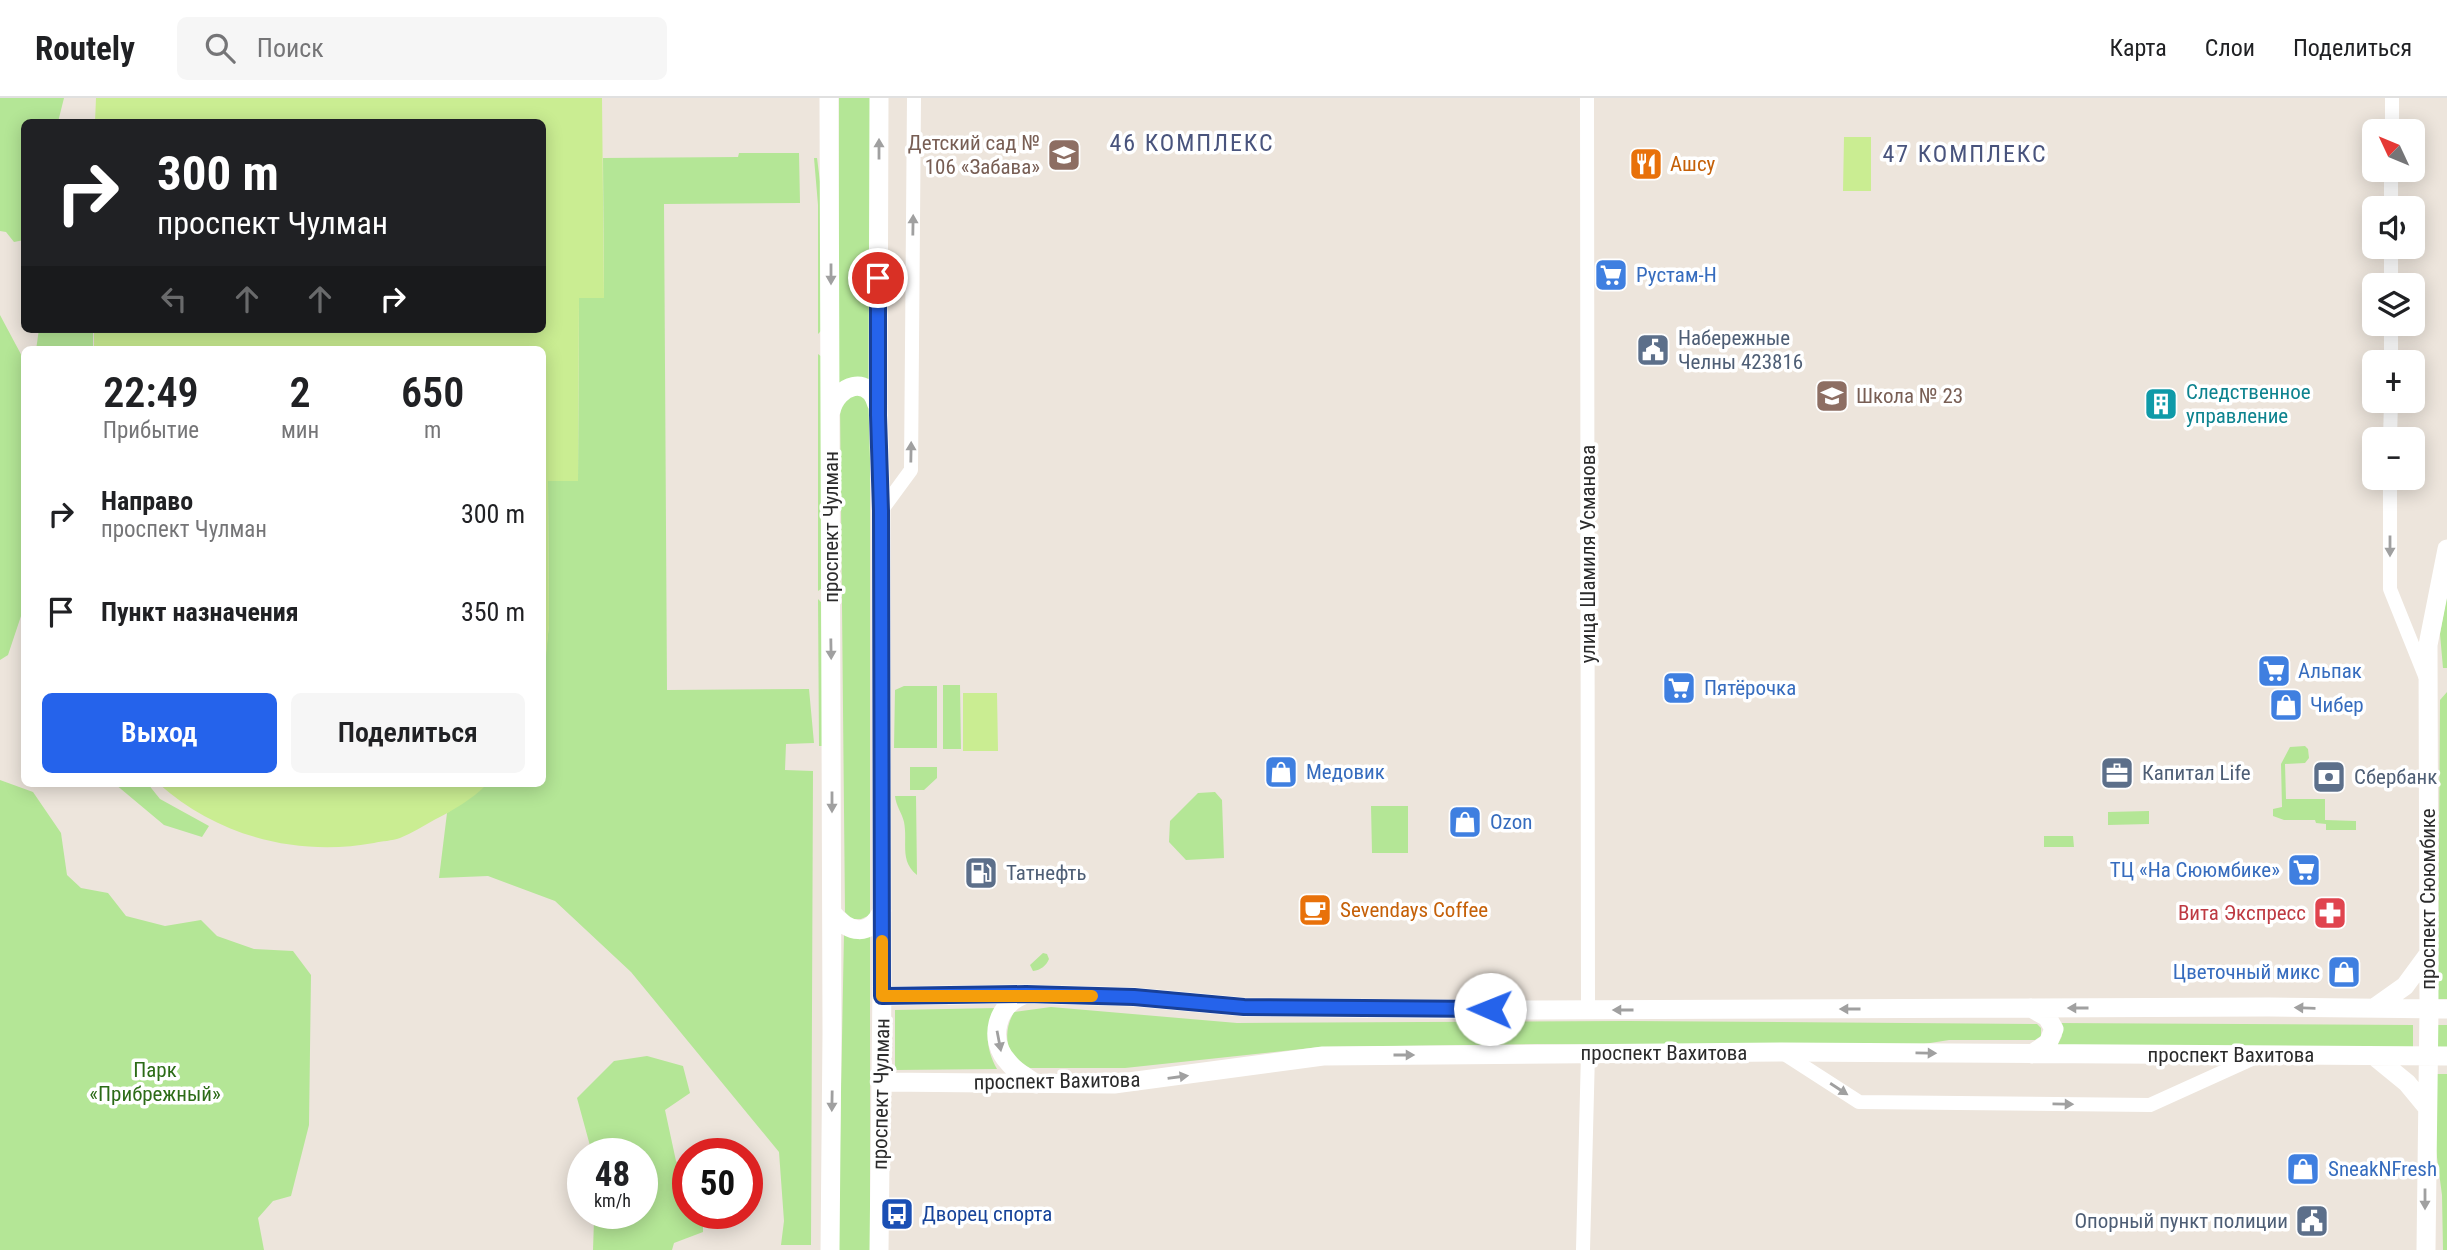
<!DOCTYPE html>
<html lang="ru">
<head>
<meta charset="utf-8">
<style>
	body { margin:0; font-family:"Roboto Condensed",sans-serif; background:#f6f6f6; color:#202124; height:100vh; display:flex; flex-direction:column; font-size:26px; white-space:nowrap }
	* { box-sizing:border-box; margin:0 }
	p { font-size:23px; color:#757577 }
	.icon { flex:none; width:38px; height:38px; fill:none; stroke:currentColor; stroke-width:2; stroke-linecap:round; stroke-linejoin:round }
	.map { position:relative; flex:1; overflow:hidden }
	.sheet { position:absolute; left:21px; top:248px; width:525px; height:441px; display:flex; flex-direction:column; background:#fff; border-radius:10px; box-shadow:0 4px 18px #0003 }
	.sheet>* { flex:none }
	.hud { position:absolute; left:21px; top:21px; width:525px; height:214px; border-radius:10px; box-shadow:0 4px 18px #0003; background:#202124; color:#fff; overflow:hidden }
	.needle { width:46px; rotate:314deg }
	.controls { position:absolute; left:2362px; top:21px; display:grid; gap:14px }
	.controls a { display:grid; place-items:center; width:63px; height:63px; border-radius:10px; background:#fff; box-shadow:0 4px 18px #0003; font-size:35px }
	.speed { position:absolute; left:567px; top:1040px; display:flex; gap:14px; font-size:35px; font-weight:700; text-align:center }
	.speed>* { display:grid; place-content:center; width:91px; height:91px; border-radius:50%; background:#fff; box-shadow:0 4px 18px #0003; line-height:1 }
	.speed small { font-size:18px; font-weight:400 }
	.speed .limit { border:10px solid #d22; background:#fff; color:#111 }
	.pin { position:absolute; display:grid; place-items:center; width:60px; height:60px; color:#fff; margin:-30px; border:4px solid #fff; border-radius:50%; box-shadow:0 2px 7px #0007 }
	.me { position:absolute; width:77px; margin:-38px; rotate:271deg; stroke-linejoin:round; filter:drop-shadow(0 0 5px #0008) }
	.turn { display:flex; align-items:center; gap:24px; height:147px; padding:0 21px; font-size:32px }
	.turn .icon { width:91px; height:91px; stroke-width:2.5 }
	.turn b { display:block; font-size:49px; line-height:60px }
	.lanes { display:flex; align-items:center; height:66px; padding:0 21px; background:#0003; justify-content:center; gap:35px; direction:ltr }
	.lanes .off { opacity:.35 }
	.eta { display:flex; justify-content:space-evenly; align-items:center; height:119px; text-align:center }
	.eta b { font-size:42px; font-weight:600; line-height:49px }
	.action { display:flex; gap:14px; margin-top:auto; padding:14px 21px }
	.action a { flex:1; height:80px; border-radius:10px; background:#2563eb; color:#fff; font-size:28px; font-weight:600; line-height:80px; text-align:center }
	.action a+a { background:#f6f6f6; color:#202124 }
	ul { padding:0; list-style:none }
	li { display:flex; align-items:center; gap:21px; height:98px; padding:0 21px }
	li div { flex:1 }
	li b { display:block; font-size:26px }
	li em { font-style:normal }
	header { display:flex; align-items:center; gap:42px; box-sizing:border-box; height:98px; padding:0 35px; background:#fff; border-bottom:2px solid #e0e0e0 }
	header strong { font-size:33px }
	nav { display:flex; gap:38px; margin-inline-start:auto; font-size:24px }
	.search { width:490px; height:63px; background:#f6f6f6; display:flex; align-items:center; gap:18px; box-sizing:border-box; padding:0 24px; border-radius:10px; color:#757577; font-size:26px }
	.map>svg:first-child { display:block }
	.green { fill:#b4e696 }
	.pitch { fill:#caed92 }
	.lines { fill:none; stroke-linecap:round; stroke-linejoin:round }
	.minor { stroke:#fff; stroke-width:14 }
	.secondary { stroke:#fff; stroke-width:19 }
	.oneway { fill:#a0a0a0 }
	.route-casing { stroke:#184099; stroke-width:18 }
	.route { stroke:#2563eb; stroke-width:12 }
	.slow { stroke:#f59e0b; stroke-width:12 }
	.labels { text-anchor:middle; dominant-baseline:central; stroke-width:7; stroke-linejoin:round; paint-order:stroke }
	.education-label { font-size:21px; fill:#785e54; stroke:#fff; text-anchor:end }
	.food-label { font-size:21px; fill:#c56008; stroke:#fff; text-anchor:start }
	.shop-label { font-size:21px; fill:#366cbe; stroke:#fff; text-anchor:start }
	.service-label { font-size:21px; fill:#4e5e75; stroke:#fff; text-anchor:start }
	.culture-label { font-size:21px; fill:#0d838f; stroke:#fff; text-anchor:start }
	.street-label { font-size:21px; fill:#2b2b2b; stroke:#fff }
	.health-label { font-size:21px; fill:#be3a42; stroke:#fff; text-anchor:end }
	.park-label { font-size:21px; fill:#2c6b17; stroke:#fff }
	.transit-label { font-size:21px; fill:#164399; stroke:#fff; text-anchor:start }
	.quarter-label { font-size:24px; letter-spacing:2px; fill:#49547d; stroke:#fff }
</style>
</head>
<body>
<header>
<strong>Routely</strong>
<div class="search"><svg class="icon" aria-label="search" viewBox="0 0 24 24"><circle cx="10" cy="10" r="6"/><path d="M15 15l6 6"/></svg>Поиск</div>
<nav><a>Карта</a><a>Слои</a><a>Поделиться</a></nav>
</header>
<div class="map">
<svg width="2447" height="1152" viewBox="0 0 2447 1152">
	<rect width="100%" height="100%" fill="#ede5dc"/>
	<path class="green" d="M0,0h64l-6,24h-34v118l-10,2 -8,-10 -6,-1z
		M839,0h31l1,287c-12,-12 -21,-8 -33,0z
		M739,55h60l1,50 -136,1 3,486 142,-1 5,54 -28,1 -1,26 28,1 -2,474h-30l3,-24 -5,-69 -148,-180 -76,-71 -67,-25 -49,2 8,-65 40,-29h55v-96l7,-63 -1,-144h30l1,-184h25l-1,-139 135,-1z
		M814,60h3l6,47 -1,125 -4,4v-129z
		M0,217l24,45v247l-16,48 -8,5z
		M39,231h54v21h-57z
		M818,256l4,3 -1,232 -3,2z
		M845,296h19l6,14v507l-9,4h-10l-6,-7 -5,-510z
		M2447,497v73h-4l-3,-34z
		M818,501l3,3 3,144h-5z
		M943,587h17l1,64h-18z
		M904,588h33v62h-43l1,-58z
		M2447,594v307h-9l2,-299z
		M2305,648l3,3 1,9 -4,5 -20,1 1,35h39v21l31,1v9h-30v-6l-10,-1 -1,-3h-31l-11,-4v-7l9,-2 -1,-43 9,-17z
		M910,669h27v11l-13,12h-14z
		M0,682l33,12 28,41 6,42 14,13 27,5 18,23 39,10 36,-6 16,16 37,13 39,2 18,24 -2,150 -18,71 -18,5 -15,17 6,32h-264z
		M115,686h33l12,15 49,27 -7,11 -38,-12z
		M1215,694l7,8 2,58 -38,2 -17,-18 1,-21 28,-28z
		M895,698h21l1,79c-18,-14 -9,-33 -13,-53 -2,-9 -8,-16 -9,-26z
		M1371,708h37v47h-36z
		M2149,713v13l-41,1v-13z
		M2044,738h29l1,11h-30z
		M844,836l26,1v315h-32z
		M1043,855l4,1 2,5c-3,7 -8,11 -16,12l-3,-6z
		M1051,909l186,16 390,-2 410,3 4,4v8l-6,4h-86l-50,8 -363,-4 -216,3 -195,21h-95c-25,-10 -28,-35 -16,-56z
		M998,910c-15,19 -12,41 -1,61l-102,1v-60z
		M2056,925l357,2v25l-357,-2 6,-12z
		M2435,927h12v25h-11z
		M647,958l36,10 7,27 -25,17 11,51 12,18v34h15v19l-29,11 -2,7h-79l1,-30 6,-7h42v-60h-50l-15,-55 37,-37z
		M2436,976h11v176h-4l-1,-55 -8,-60z"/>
	<path class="pitch" d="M96,0h506l2,200h-25l-1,183h-30l1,144 -6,63 -1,-338h-448v-21h448v-207h-447z
		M1844,39h27v54h-28z
		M963,595h34l1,58h-35z
		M159,686h328c-14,15 -35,27 -53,36 -11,6 -22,13 -34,18 -8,3 -18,3 -26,5 -77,14 -157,-7 -215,-59z"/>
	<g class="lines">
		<path class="minor" d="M1587,0l1,912
			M2392,33v-33
			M2391,110v-38
			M2391,187v-38
			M2391,264v-38
			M2390,341l1,-38
			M2390,380v111l35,87
			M881,413l30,-41 3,-372
			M1783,955l76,49 291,3 106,-48
			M1583,1152l5,-197"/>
		<path class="secondary" d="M829,0l3,935 -2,217
			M831,313c6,-26 38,-37 46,-6
			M832,815c17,20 37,25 50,-2
			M1026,896c-30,10 -39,46 -17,69 7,9 18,14 27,21
			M882,898l144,-2 108,3 110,10 291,3 734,-3 178,2
			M2031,910l16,9 7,12 -6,14 -16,11
			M2374,910l31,-22 22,-30
			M2374,958l33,27 19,23
			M882,984l232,2 209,-28 459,-4 665,4
			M879,1152l3,-264 -1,-475 -3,-105 1,-308
			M2426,1152l3,-241 -1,-364 19,-96"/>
	</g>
	<defs><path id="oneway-solid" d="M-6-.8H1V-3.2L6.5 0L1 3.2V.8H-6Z" transform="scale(1.75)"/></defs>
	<g class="oneway">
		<use href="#oneway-solid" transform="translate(879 51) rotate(-90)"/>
		<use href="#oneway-solid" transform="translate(913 127) rotate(-89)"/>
		<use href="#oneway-solid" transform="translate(831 176) rotate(90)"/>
		<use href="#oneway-solid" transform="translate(911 354) rotate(-89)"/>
		<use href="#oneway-solid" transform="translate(2390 448) rotate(90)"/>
		<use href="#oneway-solid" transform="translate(831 551) rotate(89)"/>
		<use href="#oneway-solid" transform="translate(832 704) rotate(90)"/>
		<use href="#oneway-solid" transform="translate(2078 910) rotate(180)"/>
		<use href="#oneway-solid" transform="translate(2305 910) rotate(-178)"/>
		<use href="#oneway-solid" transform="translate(1850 911) rotate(180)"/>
		<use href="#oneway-solid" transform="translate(1623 912) rotate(180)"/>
		<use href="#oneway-solid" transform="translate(999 943) rotate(79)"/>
		<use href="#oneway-solid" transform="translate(1926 955) rotate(1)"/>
		<use href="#oneway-solid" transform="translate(1404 957)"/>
		<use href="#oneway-solid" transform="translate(1178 979) rotate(-8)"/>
		<use href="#oneway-solid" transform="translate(1839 991) rotate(33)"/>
		<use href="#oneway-solid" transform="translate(832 1003) rotate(91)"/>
		<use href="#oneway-solid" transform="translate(2063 1006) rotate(1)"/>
		<use href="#oneway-solid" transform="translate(2425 1101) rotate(90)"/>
	</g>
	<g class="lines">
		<defs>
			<path id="route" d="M878,180v137l3,96 1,485 144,-2 108,3 110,10 246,2"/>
		</defs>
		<use href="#route" class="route-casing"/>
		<use href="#route" class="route"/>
		<path class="slow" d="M882,843v55h210"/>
	</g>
	<defs>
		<symbol id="school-square" viewBox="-11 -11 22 22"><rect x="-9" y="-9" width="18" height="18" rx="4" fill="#8d6e63" stroke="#fff"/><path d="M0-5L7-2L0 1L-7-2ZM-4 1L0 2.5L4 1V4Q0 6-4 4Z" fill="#fff"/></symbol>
		<symbol id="restaurant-square" viewBox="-11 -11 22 22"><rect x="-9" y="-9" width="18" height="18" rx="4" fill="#e8710a" stroke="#fff"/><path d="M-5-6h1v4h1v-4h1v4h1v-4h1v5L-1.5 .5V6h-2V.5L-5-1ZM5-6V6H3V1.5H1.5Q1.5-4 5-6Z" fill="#fff"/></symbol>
		<symbol id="supermarket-square" viewBox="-11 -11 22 22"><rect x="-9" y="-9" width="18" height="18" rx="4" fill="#3f7fe0" stroke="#fff"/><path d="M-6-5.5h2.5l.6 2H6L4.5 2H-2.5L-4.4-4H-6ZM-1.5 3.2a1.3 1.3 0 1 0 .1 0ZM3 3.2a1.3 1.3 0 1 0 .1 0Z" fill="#fff"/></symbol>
		<symbol id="civic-square" viewBox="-11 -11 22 22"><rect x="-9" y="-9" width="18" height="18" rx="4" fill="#5c6f8a" stroke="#fff"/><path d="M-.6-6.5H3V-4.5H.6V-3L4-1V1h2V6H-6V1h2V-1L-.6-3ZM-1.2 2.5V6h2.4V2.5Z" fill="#fff"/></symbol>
		<symbol id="building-square" viewBox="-11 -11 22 22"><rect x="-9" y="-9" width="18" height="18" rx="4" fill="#0f9aa8" stroke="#fff"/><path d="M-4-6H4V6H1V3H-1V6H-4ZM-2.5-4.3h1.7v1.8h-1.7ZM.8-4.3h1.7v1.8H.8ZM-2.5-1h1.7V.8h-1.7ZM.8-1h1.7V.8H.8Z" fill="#fff"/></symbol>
		<symbol id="shop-square" viewBox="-11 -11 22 22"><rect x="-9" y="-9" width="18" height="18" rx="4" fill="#3f7fe0" stroke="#fff"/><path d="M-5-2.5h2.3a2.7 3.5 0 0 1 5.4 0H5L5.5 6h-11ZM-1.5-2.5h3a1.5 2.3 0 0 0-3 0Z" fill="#fff"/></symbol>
		<symbol id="office-square" viewBox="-11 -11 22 22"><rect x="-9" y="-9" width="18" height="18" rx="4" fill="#5c6f8a" stroke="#fff"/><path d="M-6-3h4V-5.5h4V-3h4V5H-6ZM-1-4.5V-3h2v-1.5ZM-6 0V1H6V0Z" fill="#fff"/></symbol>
		<symbol id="bank-square" viewBox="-11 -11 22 22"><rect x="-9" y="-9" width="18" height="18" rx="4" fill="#5c6f8a" stroke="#fff"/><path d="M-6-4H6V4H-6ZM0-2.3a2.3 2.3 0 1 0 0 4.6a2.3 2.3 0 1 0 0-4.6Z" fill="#fff"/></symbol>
		<symbol id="fuel-square" viewBox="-11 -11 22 22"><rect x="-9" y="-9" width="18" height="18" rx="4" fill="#5c6f8a" stroke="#fff"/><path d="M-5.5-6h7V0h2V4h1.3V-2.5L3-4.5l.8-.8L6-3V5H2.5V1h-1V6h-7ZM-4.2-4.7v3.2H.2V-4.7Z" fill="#fff"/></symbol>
		<symbol id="cafe-square" viewBox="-11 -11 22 22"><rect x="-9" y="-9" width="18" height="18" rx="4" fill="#e8710a" stroke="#fff"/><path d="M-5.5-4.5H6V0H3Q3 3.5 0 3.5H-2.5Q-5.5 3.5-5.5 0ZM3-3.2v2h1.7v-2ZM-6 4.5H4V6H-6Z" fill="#fff"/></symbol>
		<symbol id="pharmacy-square" viewBox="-11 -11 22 22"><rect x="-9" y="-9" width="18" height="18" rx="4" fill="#e0444e" stroke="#fff"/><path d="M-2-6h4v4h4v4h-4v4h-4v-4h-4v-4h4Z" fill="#fff"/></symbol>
		<symbol id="bus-square" viewBox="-11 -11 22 22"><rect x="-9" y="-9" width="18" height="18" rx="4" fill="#1a4fb4" stroke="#fff"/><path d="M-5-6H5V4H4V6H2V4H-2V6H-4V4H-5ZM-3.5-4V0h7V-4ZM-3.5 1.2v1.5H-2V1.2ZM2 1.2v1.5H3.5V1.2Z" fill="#fff"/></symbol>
	</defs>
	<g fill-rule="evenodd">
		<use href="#school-square" x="1045" y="38" width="38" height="38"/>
		<use href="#restaurant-square" x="1627" y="47" width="38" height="38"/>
		<use href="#supermarket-square" x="1592" y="158" width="38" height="38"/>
		<use href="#civic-square" x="1634" y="233" width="38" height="38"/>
		<use href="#school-square" x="1813" y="279" width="38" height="38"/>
		<use href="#building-square" x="2142" y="287" width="38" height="38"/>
		<use href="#supermarket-square" x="2255" y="554" width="38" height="38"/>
		<use href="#supermarket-square" x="1660" y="571" width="38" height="38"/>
		<use href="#shop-square" x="2267" y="588" width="38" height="38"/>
		<use href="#shop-square" x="1262" y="655" width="38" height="38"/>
		<use href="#office-square" x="2098" y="656" width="38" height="38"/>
		<use href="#bank-square" x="2310" y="660" width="38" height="38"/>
		<use href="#shop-square" x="1446" y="705" width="38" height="38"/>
		<use href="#supermarket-square" x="2285" y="753" width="38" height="38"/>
		<use href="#fuel-square" x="962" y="756" width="38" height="38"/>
		<use href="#cafe-square" x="1296" y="793" width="38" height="38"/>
		<use href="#pharmacy-square" x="2311" y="796" width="38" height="38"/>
		<use href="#shop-square" x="2325" y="855" width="38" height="38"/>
		<use href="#shop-square" x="2284" y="1052" width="38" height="38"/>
		<use href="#bus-square" x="878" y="1097" width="38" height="38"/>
		<use href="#civic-square" x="2293" y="1104" width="38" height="38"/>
	</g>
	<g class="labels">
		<g class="education-label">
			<text x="1040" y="45">Детский сад №<tspan x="1040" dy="24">106 «Забава»</tspan></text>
			<text x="1856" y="298" text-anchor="start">Школа № 23</text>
		</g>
		<g class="food-label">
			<text x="1670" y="66">Ашсу</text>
			<text x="1340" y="812">Sevendays Coffee</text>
		</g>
		<g class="shop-label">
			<text x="1636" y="177">Рустам-Н</text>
			<text x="2298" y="573">Альпак</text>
			<text x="1704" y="590">Пятёрочка</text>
			<text x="2310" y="607">Чибер</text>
			<text x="1306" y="674">Медовик</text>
			<text x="1490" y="724">Ozon</text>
			<text x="2280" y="772" text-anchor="end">ТЦ «На Сююмбике»</text>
			<text x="2320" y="874" text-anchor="end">Цветочный микс</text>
			<text x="2328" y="1071">SneakNFresh</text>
		</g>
		<g class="service-label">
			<text x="1678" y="240">Набережные<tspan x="1678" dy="24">Челны 423816</tspan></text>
			<text x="2142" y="675">Капитал Life</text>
			<text x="2354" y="679">Сбербанк</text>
			<text x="1006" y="775">Татнефть</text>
			<text x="2288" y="1123" text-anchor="end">Опорный пункт полиции</text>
		</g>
		<g class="culture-label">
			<text x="2186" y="294">Следственное<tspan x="2186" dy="24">управление</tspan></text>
		</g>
		<g class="street-label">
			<text transform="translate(831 429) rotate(-90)">проспект Чулман</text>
			<text transform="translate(1588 456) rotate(-90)">улица Шамиля Усманова</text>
			<text transform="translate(2428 801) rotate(-90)">проспект Сююмбике</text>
			<text x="1664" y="955">проспект Вахитова</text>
			<text x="2231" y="957">проспект Вахитова</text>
			<text transform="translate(1057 983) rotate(-1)">проспект Вахитова</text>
			<text transform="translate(881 996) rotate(-89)">проспект Чулман</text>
		</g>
		<g class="health-label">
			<text x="2306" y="815">Вита Экспресс</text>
		</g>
		<g class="park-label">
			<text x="155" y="972">Парк<tspan x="155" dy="24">«Прибрежный»</tspan></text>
		</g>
		<g class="transit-label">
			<text x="922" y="1116">Дворец спорта</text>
		</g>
		<g class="quarter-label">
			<text x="1192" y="45">46 КОМПЛЕКС</text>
			<text x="1965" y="56">47 КОМПЛЕКС</text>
		</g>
	</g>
</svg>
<div class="controls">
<a><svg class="needle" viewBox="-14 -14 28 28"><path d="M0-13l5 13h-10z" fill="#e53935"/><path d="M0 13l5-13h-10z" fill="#757577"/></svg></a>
<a><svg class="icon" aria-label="sound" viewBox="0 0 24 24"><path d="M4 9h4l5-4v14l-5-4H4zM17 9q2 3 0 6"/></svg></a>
<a><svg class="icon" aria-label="layers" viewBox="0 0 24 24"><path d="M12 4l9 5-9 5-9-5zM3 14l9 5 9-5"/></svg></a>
<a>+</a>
<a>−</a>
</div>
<div class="speed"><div>48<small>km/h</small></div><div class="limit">50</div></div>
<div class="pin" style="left:878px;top:180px;background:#d93025"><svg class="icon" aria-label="arrive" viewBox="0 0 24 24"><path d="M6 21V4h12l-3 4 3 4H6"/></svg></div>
<svg class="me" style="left:1490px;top:911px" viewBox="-20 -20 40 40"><circle r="19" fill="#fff"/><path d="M0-13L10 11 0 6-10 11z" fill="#2563eb"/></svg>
<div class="hud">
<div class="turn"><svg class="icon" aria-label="right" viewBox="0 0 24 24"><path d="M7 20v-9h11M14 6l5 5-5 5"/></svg><div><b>300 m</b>проспект Чулман</div></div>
<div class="lanes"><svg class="icon off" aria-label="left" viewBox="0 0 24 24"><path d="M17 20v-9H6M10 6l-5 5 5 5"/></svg><svg class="icon off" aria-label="ahead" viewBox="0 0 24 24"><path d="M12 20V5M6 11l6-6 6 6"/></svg><svg class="icon off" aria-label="ahead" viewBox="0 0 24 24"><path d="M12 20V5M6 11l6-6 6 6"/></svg><svg class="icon" aria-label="right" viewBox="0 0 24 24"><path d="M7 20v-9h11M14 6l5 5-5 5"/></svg></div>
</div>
<section class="sheet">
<div class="eta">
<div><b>22:49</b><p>Прибытие</p></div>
<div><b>2</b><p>мин</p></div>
<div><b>650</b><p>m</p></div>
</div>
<ul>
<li><svg class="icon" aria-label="right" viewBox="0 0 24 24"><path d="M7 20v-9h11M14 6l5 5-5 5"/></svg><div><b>Направо</b><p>проспект Чулман</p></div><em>300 m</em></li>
<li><svg class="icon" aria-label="arrive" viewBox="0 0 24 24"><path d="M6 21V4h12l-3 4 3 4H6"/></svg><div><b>Пункт назначения</b></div><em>350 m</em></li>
</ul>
<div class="action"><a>Выход</a><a>Поделиться</a></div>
</section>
</div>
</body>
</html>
